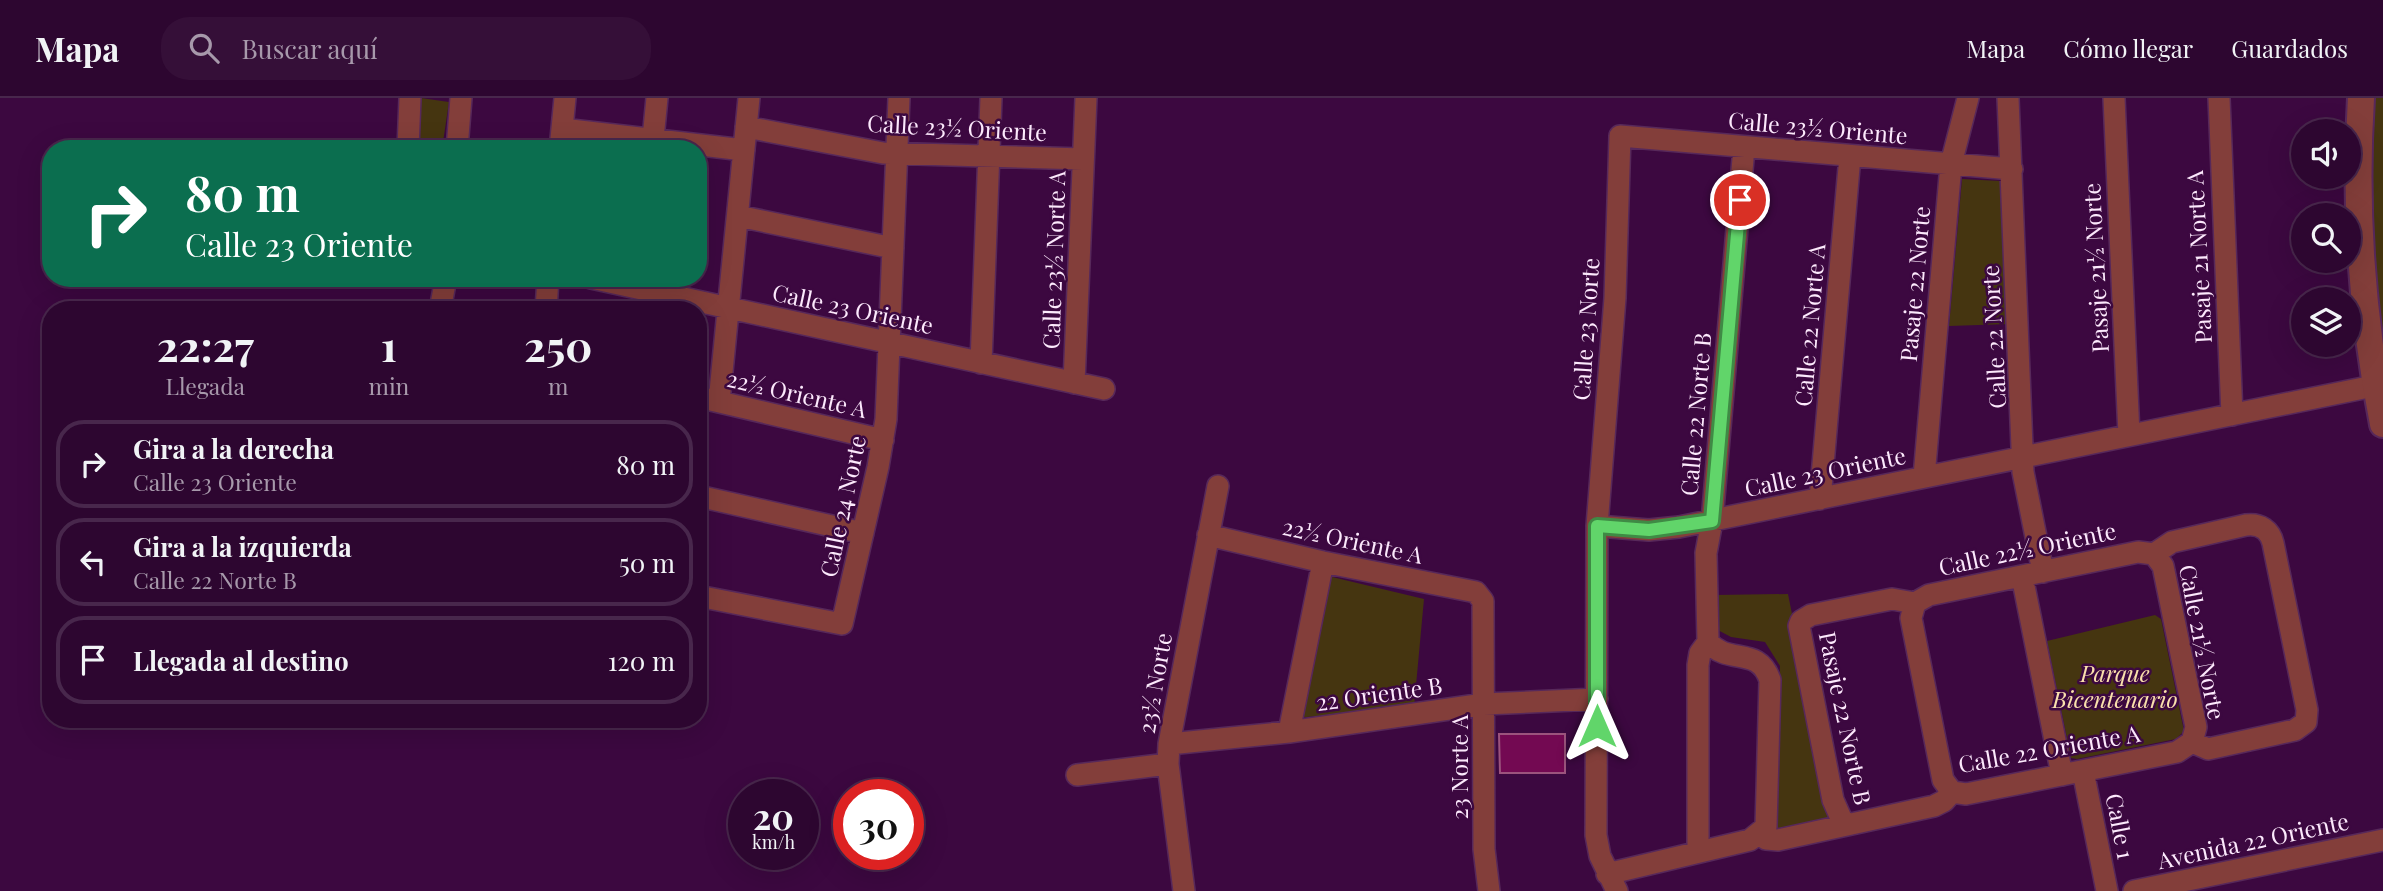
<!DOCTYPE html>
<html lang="es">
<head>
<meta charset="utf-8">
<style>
	body { margin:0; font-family:"Playfair Display",serif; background:#350f38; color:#f1f3f6; height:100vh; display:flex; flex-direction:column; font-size:26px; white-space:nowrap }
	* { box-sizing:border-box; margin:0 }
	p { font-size:23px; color:#a799ab }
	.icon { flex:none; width:38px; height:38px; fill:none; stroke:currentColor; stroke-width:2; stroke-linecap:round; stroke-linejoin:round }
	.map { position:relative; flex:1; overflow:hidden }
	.drawer { position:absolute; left:42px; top:203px; width:665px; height:427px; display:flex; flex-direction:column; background:#2d0630; border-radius:28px; box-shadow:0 7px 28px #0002,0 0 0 2px #48274c }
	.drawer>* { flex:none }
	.hud { position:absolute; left:42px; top:42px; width:665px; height:147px; border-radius:28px; box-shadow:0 7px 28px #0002,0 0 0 2px #48274c; background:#0b6e4f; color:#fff; overflow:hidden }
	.fabs { position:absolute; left:2291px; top:21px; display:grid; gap:14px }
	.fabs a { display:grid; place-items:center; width:70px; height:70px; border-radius:50%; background:#2d0630; box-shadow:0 7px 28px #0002,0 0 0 2px #48274c; font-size:35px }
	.speed { position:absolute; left:728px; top:681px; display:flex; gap:14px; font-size:35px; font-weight:700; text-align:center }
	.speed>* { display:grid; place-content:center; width:91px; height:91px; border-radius:50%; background:#2d0630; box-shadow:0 7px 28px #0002,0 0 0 2px #48274c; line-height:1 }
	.speed small { font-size:18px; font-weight:400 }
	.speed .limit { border:10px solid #d22; background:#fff; color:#111 }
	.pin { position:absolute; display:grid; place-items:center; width:60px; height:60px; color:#fff; margin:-30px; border:4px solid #fff; border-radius:50%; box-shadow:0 2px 7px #0007 }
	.me { position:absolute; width:77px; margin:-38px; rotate:0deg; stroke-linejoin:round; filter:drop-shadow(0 0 5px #0008) }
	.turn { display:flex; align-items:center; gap:24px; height:147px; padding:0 28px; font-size:32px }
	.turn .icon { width:91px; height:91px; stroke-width:2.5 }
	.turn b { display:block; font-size:49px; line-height:60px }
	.eta { display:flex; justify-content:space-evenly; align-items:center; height:119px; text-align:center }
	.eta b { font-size:42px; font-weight:700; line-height:49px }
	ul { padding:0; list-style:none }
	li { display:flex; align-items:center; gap:21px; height:88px; margin:0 14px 10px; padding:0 14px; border:4px solid #48274c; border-radius:28px }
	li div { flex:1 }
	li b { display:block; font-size:26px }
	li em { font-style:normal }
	header { display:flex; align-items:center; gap:42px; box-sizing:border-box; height:98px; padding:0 35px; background:#2d0630; border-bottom:2px solid #48274c }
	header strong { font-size:33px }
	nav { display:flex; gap:38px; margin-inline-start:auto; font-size:24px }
	.search { width:490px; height:63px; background:#350f38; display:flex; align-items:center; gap:18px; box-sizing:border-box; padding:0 24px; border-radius:28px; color:#a799ab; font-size:26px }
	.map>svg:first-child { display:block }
	.green { fill:#453510 }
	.building { fill:#730952; stroke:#9b547d; stroke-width:2 }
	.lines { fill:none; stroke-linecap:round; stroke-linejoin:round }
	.minor-casing { stroke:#57285a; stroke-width:24 }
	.tertiary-casing { stroke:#57285a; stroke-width:30 }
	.minor { stroke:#833e3a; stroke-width:21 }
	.tertiary { stroke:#833e3a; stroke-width:26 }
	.route-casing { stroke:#3f8a45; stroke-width:18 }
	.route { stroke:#61d56a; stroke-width:12 }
	.labels { text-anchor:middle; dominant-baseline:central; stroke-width:5; stroke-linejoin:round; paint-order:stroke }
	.street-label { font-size:23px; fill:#fce9fc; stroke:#3c0840 }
	.park-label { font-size:23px; font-style:italic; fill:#fae1ac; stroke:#3c0840 }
</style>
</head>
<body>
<header>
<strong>Mapa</strong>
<div class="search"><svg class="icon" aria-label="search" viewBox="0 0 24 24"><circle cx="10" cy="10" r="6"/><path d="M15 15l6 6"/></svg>Buscar aquí</div>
<nav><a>Mapa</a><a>Cómo llegar</a><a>Guardados</a></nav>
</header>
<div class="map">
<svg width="2383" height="793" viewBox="0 0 2383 793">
	<rect width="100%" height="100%" fill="#3c0840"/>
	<path class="green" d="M421,0l28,4 -7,47 -24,-6z
		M2374,0h9v251c-13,-84 -15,-166 -9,-251z
		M1962,81l39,2 8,143 -60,2z
		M1328,478l96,23 -10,108 -118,11z
		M1788,496l45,225 -58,13 5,-166 -15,-24 -34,-5 -19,-10 2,-32z
		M2155,517l6,4 23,112 -8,8 -99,20 -6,-1 -24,-117z"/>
	<path class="building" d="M1499,636h66v39h-65z"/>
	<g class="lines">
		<defs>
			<path id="minor" d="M2008,0l15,374 20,100
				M2114,0l15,337
				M2219,0l13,317
				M746,29l137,26 200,6
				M562,31l182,21
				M408,51l2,-51
				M457,51l4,-51
				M560,51l5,-51
				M652,51l5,-51
				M738,118l155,32
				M591,180l513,111
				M440,212l6,-32
				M546,212l2,-32
				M981,265l10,-265
				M1074,285l12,-285
				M698,299l185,43
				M719,304l30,-304
				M1924,379l27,-313 17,-66
				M698,398l165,37
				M1820,401l30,-343
				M1597,428l52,4 30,-3 704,-143
				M1208,437l115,27 153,30 7,9 1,248 5,42
				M2154,456l18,-12 74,-17c14,-2 24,5 27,18l34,167 -1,12 -11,8 -87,19 -16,-7
				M2022,478l40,199
				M698,498l144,28 36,-157 8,-48 13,-321
				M1289,634l34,-170
				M1169,646l120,-12 195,-28 113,-5
				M2083,673l24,120
				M1077,677l91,-11
				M1952,694l14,2 211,-42 15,-10 4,-15 -33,-161 -9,-12
				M1952,694l-9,-12 -32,-162 4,-15 14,-8 209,-43 16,2
				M1844,727l-11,-25 -34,-174 2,-5 10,-6 81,-16 23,4
				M1760,736l6,5 12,1 156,-34 10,-5 8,-9
				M1698,754v-187l2,-12 8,-11 -2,-89 6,-32 32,-374
				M1607,776l143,-34 16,-13 4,-147c-12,-35 -41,-14 -62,-38
				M1184,793l-16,-127 1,-20 49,-258
				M1617,793l-17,-35 -4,-21 1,-309 18,-228 5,-162 392,33
				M2134,793l249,-51"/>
			<path id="tertiary" d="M2361,0c-7,109 1,219 22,326"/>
		</defs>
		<use href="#minor" class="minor-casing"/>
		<use href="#tertiary" class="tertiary-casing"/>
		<use href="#minor" class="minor"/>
		<use href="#tertiary" class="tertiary"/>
	</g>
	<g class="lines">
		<defs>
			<path id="route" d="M1597,628v-200l52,4 63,-9 28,-321"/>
		</defs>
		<use href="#route" class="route-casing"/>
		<use href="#route" class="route"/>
	</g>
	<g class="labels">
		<g class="street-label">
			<text transform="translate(957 29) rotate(3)">Calle 23½ Oriente</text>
			<text transform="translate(1818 29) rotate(5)">Calle 23½ Oriente</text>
			<text transform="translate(2198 159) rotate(-93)">Pasaje 21 Norte A</text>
			<text transform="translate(1053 162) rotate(-88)">Calle 23½ Norte A</text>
			<text transform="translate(2095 170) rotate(-93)">Pasaje 21½ Norte</text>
			<text transform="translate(1914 186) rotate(-85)">Pasaje 22 Norte</text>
			<text transform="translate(853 210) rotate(12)">Calle 23 Oriente</text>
			<text transform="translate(1809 227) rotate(-85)">Calle 22 Norte A</text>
			<text transform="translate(1585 231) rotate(-86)">Calle 23 Norte</text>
			<text transform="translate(1993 239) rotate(-93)">Calle 22 Norte</text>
			<text transform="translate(797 295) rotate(13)">22½ Oriente A</text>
			<text transform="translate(1695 316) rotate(-85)">Calle 22 Norte B</text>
			<text transform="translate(1825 373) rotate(-12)">Calle 23 Oriente</text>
			<text transform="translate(842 408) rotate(-78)">Calle 24 Norte</text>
			<text transform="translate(1353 442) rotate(12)">22½ Oriente A</text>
			<text transform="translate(2027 450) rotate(-12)">Calle 22½ Oriente</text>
			<text transform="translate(2203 544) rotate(79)">Calle 21½ Norte</text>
			<text transform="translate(1154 585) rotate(-80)">23½ Norte</text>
			<text transform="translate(1379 595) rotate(-8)">22 Oriente B</text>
			<text transform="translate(1846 620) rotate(78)">Pasaje 22 Norte B</text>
			<text transform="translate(2049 650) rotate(-10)">Calle 22 Oriente A</text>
			<text transform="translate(1458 669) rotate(-90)">23 Norte A</text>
			<text transform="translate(2121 728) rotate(79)">Calle 1</text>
			<text transform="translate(2253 742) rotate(-12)">Avenida 22 Oriente</text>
		</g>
		<g class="park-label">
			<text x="2115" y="574">Parque<tspan x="2115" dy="26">Bicentenario</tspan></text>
		</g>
	</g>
</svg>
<div class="fabs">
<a><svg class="icon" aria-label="sound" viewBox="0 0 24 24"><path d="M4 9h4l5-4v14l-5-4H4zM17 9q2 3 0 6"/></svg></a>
<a><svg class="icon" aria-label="search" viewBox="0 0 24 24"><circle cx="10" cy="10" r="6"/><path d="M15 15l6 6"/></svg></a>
<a><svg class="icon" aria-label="layers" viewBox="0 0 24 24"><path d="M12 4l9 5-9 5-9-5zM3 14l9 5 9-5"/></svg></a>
</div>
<div class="speed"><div>20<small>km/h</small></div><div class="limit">30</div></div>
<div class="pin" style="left:1740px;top:102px;background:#d93025"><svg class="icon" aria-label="arrive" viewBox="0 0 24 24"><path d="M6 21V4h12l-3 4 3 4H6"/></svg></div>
<svg class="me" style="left:1597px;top:628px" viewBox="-20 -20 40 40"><path d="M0-17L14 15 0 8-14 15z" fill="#61d56a" stroke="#fff" stroke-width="4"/></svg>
<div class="hud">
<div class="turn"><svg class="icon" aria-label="right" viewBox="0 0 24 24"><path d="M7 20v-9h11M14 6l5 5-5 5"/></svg><div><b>80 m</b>Calle 23 Oriente</div></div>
</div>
<section class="drawer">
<div class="eta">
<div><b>22:27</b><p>Llegada</p></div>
<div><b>1</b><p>min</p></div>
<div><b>250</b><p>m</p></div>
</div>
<ul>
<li><svg class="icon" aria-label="right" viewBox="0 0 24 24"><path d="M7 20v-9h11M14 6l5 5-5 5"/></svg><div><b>Gira a la derecha</b><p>Calle 23 Oriente</p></div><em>80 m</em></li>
<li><svg class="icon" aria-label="left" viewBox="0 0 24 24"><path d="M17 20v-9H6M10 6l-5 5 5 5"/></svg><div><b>Gira a la izquierda</b><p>Calle 22 Norte B</p></div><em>50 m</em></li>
<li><svg class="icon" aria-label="arrive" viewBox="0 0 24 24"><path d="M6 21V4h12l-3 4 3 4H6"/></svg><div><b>Llegada al destino</b></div><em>120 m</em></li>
</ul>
</section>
</div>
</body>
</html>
